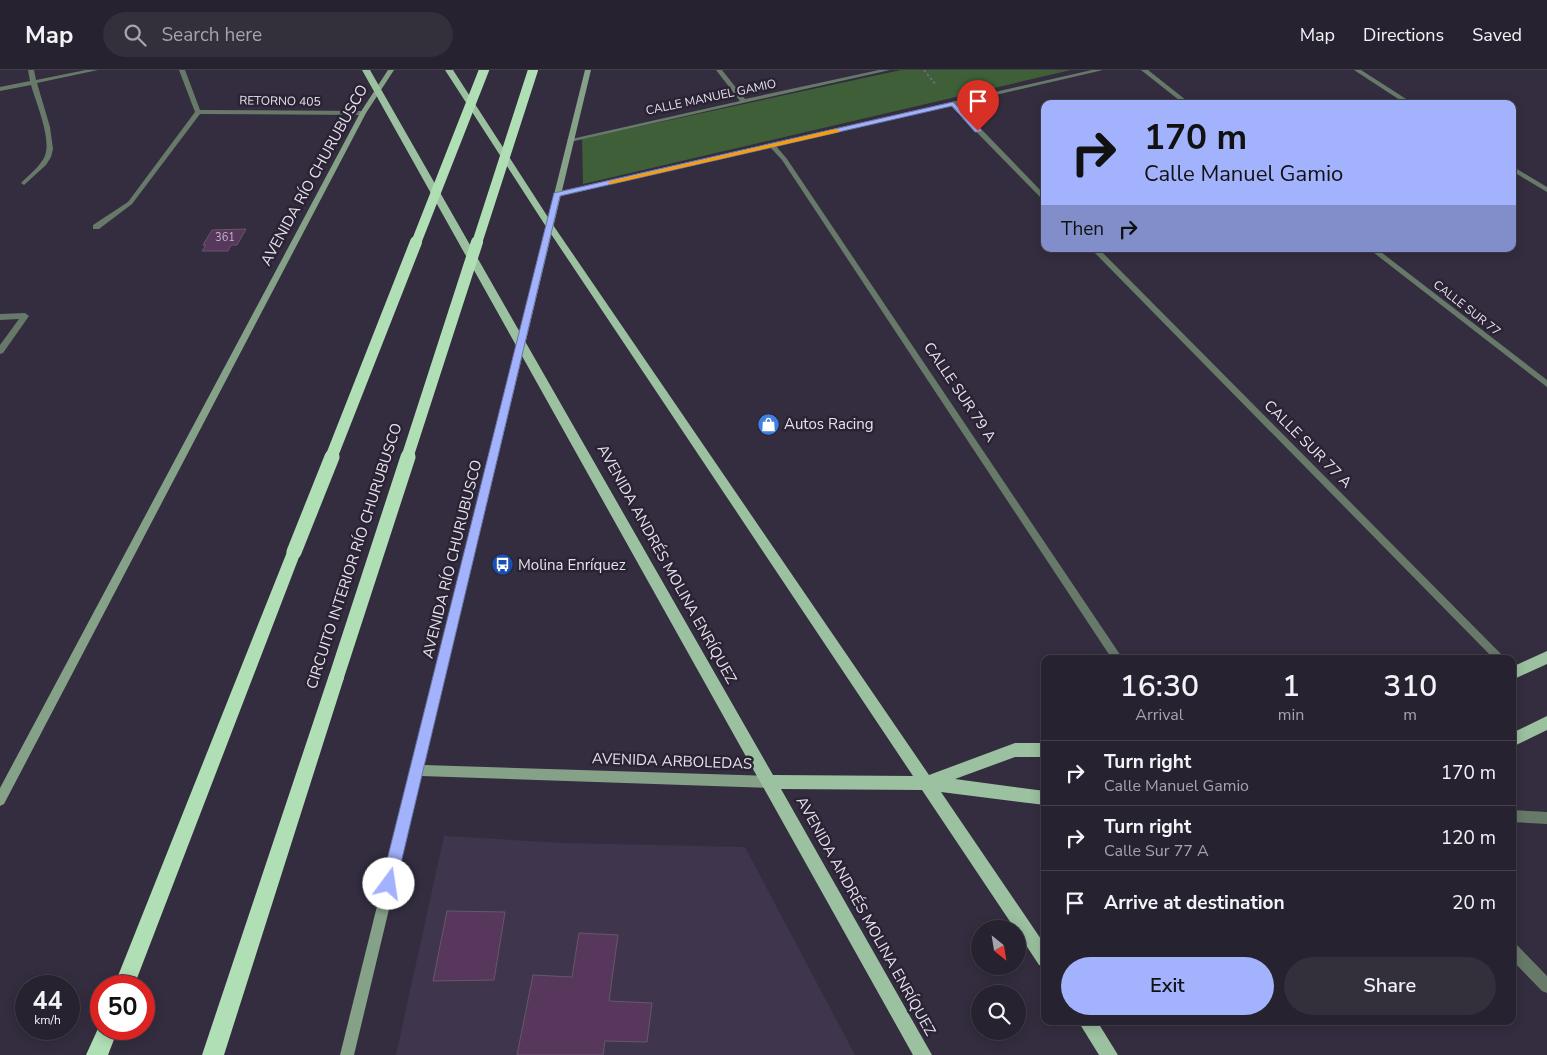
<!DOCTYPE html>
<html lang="en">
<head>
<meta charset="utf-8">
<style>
	body { margin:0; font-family:"Nunito Sans",sans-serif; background:#332f3b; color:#f1f3f6; height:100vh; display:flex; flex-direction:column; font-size:19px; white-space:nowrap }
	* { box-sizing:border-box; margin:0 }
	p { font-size:16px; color:#a4a4aa }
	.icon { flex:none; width:28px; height:28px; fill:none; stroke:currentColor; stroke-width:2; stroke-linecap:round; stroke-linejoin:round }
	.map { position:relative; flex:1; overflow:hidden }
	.sheet { position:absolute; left:1041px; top:585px; width:475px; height:370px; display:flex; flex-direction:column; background:#27222f; border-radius:10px; box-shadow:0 2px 12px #0003,0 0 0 1px #433f4b }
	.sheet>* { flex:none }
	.top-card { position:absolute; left:1041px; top:30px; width:475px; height:152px; border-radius:10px; box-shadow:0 2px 12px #0003,0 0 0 1px #433f4b; background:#a2b2fd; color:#111; overflow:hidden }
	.needle { width:32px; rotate:150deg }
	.tools { position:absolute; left:971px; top:850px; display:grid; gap:10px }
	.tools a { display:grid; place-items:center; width:55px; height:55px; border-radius:50%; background:#27222f; box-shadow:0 2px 12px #0003,0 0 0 1px #433f4b; font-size:25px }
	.speed { position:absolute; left:15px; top:905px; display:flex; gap:10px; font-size:25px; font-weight:700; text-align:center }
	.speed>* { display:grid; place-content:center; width:65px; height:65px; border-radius:50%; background:#27222f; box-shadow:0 2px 12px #0003,0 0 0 1px #433f4b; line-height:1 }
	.speed small { font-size:12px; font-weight:400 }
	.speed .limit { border:8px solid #d22; background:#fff; color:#111 }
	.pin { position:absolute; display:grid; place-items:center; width:42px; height:42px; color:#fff; margin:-51px -21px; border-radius:50% 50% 50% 0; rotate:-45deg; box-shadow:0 0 5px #0007 }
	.pin .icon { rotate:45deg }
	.me { position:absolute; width:55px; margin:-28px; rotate:14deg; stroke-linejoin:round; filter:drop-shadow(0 0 4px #0008) }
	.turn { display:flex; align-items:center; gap:18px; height:105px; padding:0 20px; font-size:22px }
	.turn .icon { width:65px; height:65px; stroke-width:2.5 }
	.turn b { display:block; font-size:35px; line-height:42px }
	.then { display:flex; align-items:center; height:48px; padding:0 20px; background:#0003; gap:10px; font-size:19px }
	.eta { display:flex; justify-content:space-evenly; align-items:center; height:85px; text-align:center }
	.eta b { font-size:30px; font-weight:600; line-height:35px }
	.action { display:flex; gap:10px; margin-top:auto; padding:10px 20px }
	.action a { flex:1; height:58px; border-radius:30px; background:#a2b2fd; color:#111; font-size:20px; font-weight:600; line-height:58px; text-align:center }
	.action a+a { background:#332f3b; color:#f1f3f6 }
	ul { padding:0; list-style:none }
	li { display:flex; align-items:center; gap:15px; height:65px; padding:0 20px; border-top:1px solid #433f4b }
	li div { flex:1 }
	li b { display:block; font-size:19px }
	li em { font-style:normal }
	header { display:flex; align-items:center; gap:30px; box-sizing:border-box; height:70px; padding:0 25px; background:#27222f; border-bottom:1px solid #433f4b }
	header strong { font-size:24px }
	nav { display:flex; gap:28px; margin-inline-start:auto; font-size:18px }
	.search { width:350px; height:45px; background:#332f3b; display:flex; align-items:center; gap:12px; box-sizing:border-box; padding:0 18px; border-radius:28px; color:#a4a4aa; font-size:19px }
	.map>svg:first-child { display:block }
	.built { fill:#3f354d }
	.green { fill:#3f5f39 }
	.building { fill:#57375c; stroke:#665769 }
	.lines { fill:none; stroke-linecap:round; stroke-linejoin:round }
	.path { stroke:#716b7b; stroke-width:2; stroke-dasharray:2.5 2.5; stroke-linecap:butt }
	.street { fill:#677969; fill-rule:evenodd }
	.secondary { fill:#85a288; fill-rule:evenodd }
	.primary { fill:#9bc1a0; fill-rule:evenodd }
	.highway { fill:#b0deb5; fill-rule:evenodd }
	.highway-bridge-far2 { stroke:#b0deb5; stroke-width:10 }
	.highway-bridge-far1 { stroke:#b0deb5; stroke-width:12 }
	.highway-bridge { stroke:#b0deb5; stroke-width:15 }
	.route { fill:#a2b2fd; stroke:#6974a4 }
	.slow { fill:#f59e0b }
	.labels { text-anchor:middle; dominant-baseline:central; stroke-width:5; stroke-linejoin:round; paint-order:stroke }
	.far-number-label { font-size:11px; fill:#c3b7ca }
	.far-street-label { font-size:12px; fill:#e7e2ee; stroke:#2a2334 }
	.street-label { font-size:15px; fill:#e7e2ee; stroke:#2a2334 }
	.poi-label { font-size:15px; fill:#e7e2ee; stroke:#2a2334; text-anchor:start }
</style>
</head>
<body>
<header>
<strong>Map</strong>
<div class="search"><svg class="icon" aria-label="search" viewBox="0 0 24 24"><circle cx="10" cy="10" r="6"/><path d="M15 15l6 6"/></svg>Search here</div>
<nav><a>Map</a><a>Directions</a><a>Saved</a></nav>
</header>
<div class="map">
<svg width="1547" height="985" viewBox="0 0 1547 985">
	<rect width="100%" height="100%" fill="#342d3f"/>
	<path class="built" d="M444,766l120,7 181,4 110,208h-459z"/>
	<path class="green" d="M901,0h170l-488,114 -1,-45z"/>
	<path class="building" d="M246,159l-9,16h-6l-3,6h-26l4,-6h-3l9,-15z
		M447,841l58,1 -11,68 -61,1z
		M579,863l39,2 -9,66 43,2 -5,39 -42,-1 -2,14h-86l16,-80 39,2z"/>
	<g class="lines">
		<path class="path" d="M924,0l12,15"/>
		<path class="street" d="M28,0h6l2,10 50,-10h12l-61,13 13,44 3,22 -2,8 -5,8 -22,20 -3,-2 1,-1c7,-7 17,-15 22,-24 9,-17 -8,-55 -13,-73l-31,6v-4l30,-6z
			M179,0h6l15,40 163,1 3,2 -3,2 -163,-1 -68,90 -33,25h-6v-4l35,-23 67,-90z
			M716,0h6l23,29 134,-29h11l-320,72 -3,-2 173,-39z
			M1092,0h11l-146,34 88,91v6l-2,-1 -92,-94 -175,40 11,13 336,500h-11l-330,-499 -12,-13 -214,49 -3,-2 3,-2z
			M1141,0h7l43,34h-7z
			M1354,0h7l53,34h-8z
			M1512,96l35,21v5l-35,-21z
			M1091,179h8l407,410h-12z
			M1369,179h8l170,131v7z
			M25,243l4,3 -26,37 -3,1v-9l19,-26 -19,1v-6z
			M1512,740l35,2v12l-35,-2z
			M1512,874l5,1 30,31v17l-5,-2 -30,-31z"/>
		<path class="secondary" d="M388,0h6l-28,43 -362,691 -4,2v-18l360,-675z
			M585,0h6l-167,695 344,11 4,2 2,4 -2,4 -4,2 -347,-12 -67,279h-14z"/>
		<path class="primary" d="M362,0h8l403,705 140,1 -368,-551 -100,-155h8l100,155 376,550 86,-32h30v14h-30l-60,22 90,12v14l-104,-13 104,153v22l-6,-2 -21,-32v-4h-3l-93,-139 -141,-1 151,266h-19z
			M1547,581v13l-35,16v-13z
			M1547,646v14l-35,17v-14z
			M1078,951h19l21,34h-19z"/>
		<path class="highway" d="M294,476l5,2 2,4 -167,434h-20l173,-434 2,-4z
			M336,601l6,2 2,5 -120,377h-22l126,-377 2,-5z
			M101,952v7h17l-10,26h-22z"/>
		<path class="highway-bridge-far2" d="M416,173l68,-173
			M477,173l56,-173"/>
		<path class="highway-bridge-far1" d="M331,388l85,-216
			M407,388l70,-216"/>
		<path class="highway-bridge" d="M294,482l38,-95
			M336,608l72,-221"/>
	</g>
	<path class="route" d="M953,32l28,27v3h-6l-23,-26 -392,90 -164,688 -2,5 -5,2 -5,-2 -3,-5 173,-691z"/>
	<path class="slow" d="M836,59l4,2 -1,1 -228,52 -4,-2z"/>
	<defs>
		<symbol id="shop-disc" viewBox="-11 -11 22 22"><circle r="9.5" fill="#3f7fe0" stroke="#2a2334"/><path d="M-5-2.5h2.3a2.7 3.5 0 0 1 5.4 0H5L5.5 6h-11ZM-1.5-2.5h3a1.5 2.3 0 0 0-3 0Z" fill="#fff"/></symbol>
		<symbol id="bus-disc" viewBox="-11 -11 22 22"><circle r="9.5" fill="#1a4fb4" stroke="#2a2334"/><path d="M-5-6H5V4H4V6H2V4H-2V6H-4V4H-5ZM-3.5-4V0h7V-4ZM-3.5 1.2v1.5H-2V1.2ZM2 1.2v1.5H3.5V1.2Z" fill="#fff"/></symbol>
	</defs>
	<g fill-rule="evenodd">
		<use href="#shop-disc" x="756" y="342" width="25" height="25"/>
		<use href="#bus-disc" x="490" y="482" width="25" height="25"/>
	</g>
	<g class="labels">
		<g class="far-number-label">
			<text x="225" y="167">361</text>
		</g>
		<g class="far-street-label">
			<text transform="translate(711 27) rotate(-12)">CALLE MANUEL GAMIO</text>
			<text transform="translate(280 31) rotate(1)">RETORNO 405</text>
			<text transform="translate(1467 238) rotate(38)">CALLE SUR 77</text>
		</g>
		<g class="street-label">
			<text transform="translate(314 105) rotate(-61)">AVENIDA RÍO CHURUBUSCO</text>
			<text transform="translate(960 322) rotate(56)">CALLE SUR 79 A</text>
			<text transform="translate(1308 374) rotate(45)">CALLE SUR 77 A</text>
			<text transform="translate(354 486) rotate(-72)">CIRCUITO INTERIOR RÍO CHURUBUSCO</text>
			<text transform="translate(452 489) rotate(-76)">AVENIDA RÍO CHURUBUSCO</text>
			<text transform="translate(667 494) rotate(61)">AVENIDA ANDRÉS MOLINA ENRÍQUEZ</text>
			<text transform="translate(672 691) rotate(2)">AVENIDA ARBOLEDAS</text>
			<text transform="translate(866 846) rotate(61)">AVENIDA ANDRÉS MOLINA ENRÍQUEZ</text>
		</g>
		<g class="poi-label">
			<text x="784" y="354">Autos Racing</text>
			<text x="518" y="495">Molina Enríquez</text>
		</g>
	</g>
</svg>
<div class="tools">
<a><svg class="needle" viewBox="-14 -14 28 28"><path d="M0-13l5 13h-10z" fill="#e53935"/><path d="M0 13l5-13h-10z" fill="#a4a4aa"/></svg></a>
<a><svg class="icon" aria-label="search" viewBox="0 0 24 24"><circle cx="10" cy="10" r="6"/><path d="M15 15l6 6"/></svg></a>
</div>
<div class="speed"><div>44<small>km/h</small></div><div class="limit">50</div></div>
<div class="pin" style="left:978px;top:61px;background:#d93025"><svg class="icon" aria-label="arrive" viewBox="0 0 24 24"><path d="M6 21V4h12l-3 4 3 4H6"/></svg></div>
<svg class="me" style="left:389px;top:814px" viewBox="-20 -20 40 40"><circle r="19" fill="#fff"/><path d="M0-13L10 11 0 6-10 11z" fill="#a2b2fd"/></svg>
<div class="top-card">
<div class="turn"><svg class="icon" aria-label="right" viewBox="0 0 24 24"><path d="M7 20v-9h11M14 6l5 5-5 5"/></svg><div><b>170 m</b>Calle Manuel Gamio</div></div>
<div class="then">Then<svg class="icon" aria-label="right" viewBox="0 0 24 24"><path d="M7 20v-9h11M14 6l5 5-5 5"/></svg></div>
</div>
<section class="sheet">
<div class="eta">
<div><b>16:30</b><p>Arrival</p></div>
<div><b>1</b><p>min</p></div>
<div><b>310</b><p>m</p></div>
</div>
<ul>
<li><svg class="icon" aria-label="right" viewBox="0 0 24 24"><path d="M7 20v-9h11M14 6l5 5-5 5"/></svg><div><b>Turn right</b><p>Calle Manuel Gamio</p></div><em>170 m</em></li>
<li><svg class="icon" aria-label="right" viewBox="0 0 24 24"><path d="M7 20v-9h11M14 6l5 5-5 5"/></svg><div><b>Turn right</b><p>Calle Sur 77 A</p></div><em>120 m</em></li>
<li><svg class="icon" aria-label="arrive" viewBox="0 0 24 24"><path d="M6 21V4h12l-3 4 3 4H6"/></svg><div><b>Arrive at destination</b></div><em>20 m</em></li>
</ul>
<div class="action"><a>Exit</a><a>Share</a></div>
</section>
</div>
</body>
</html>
